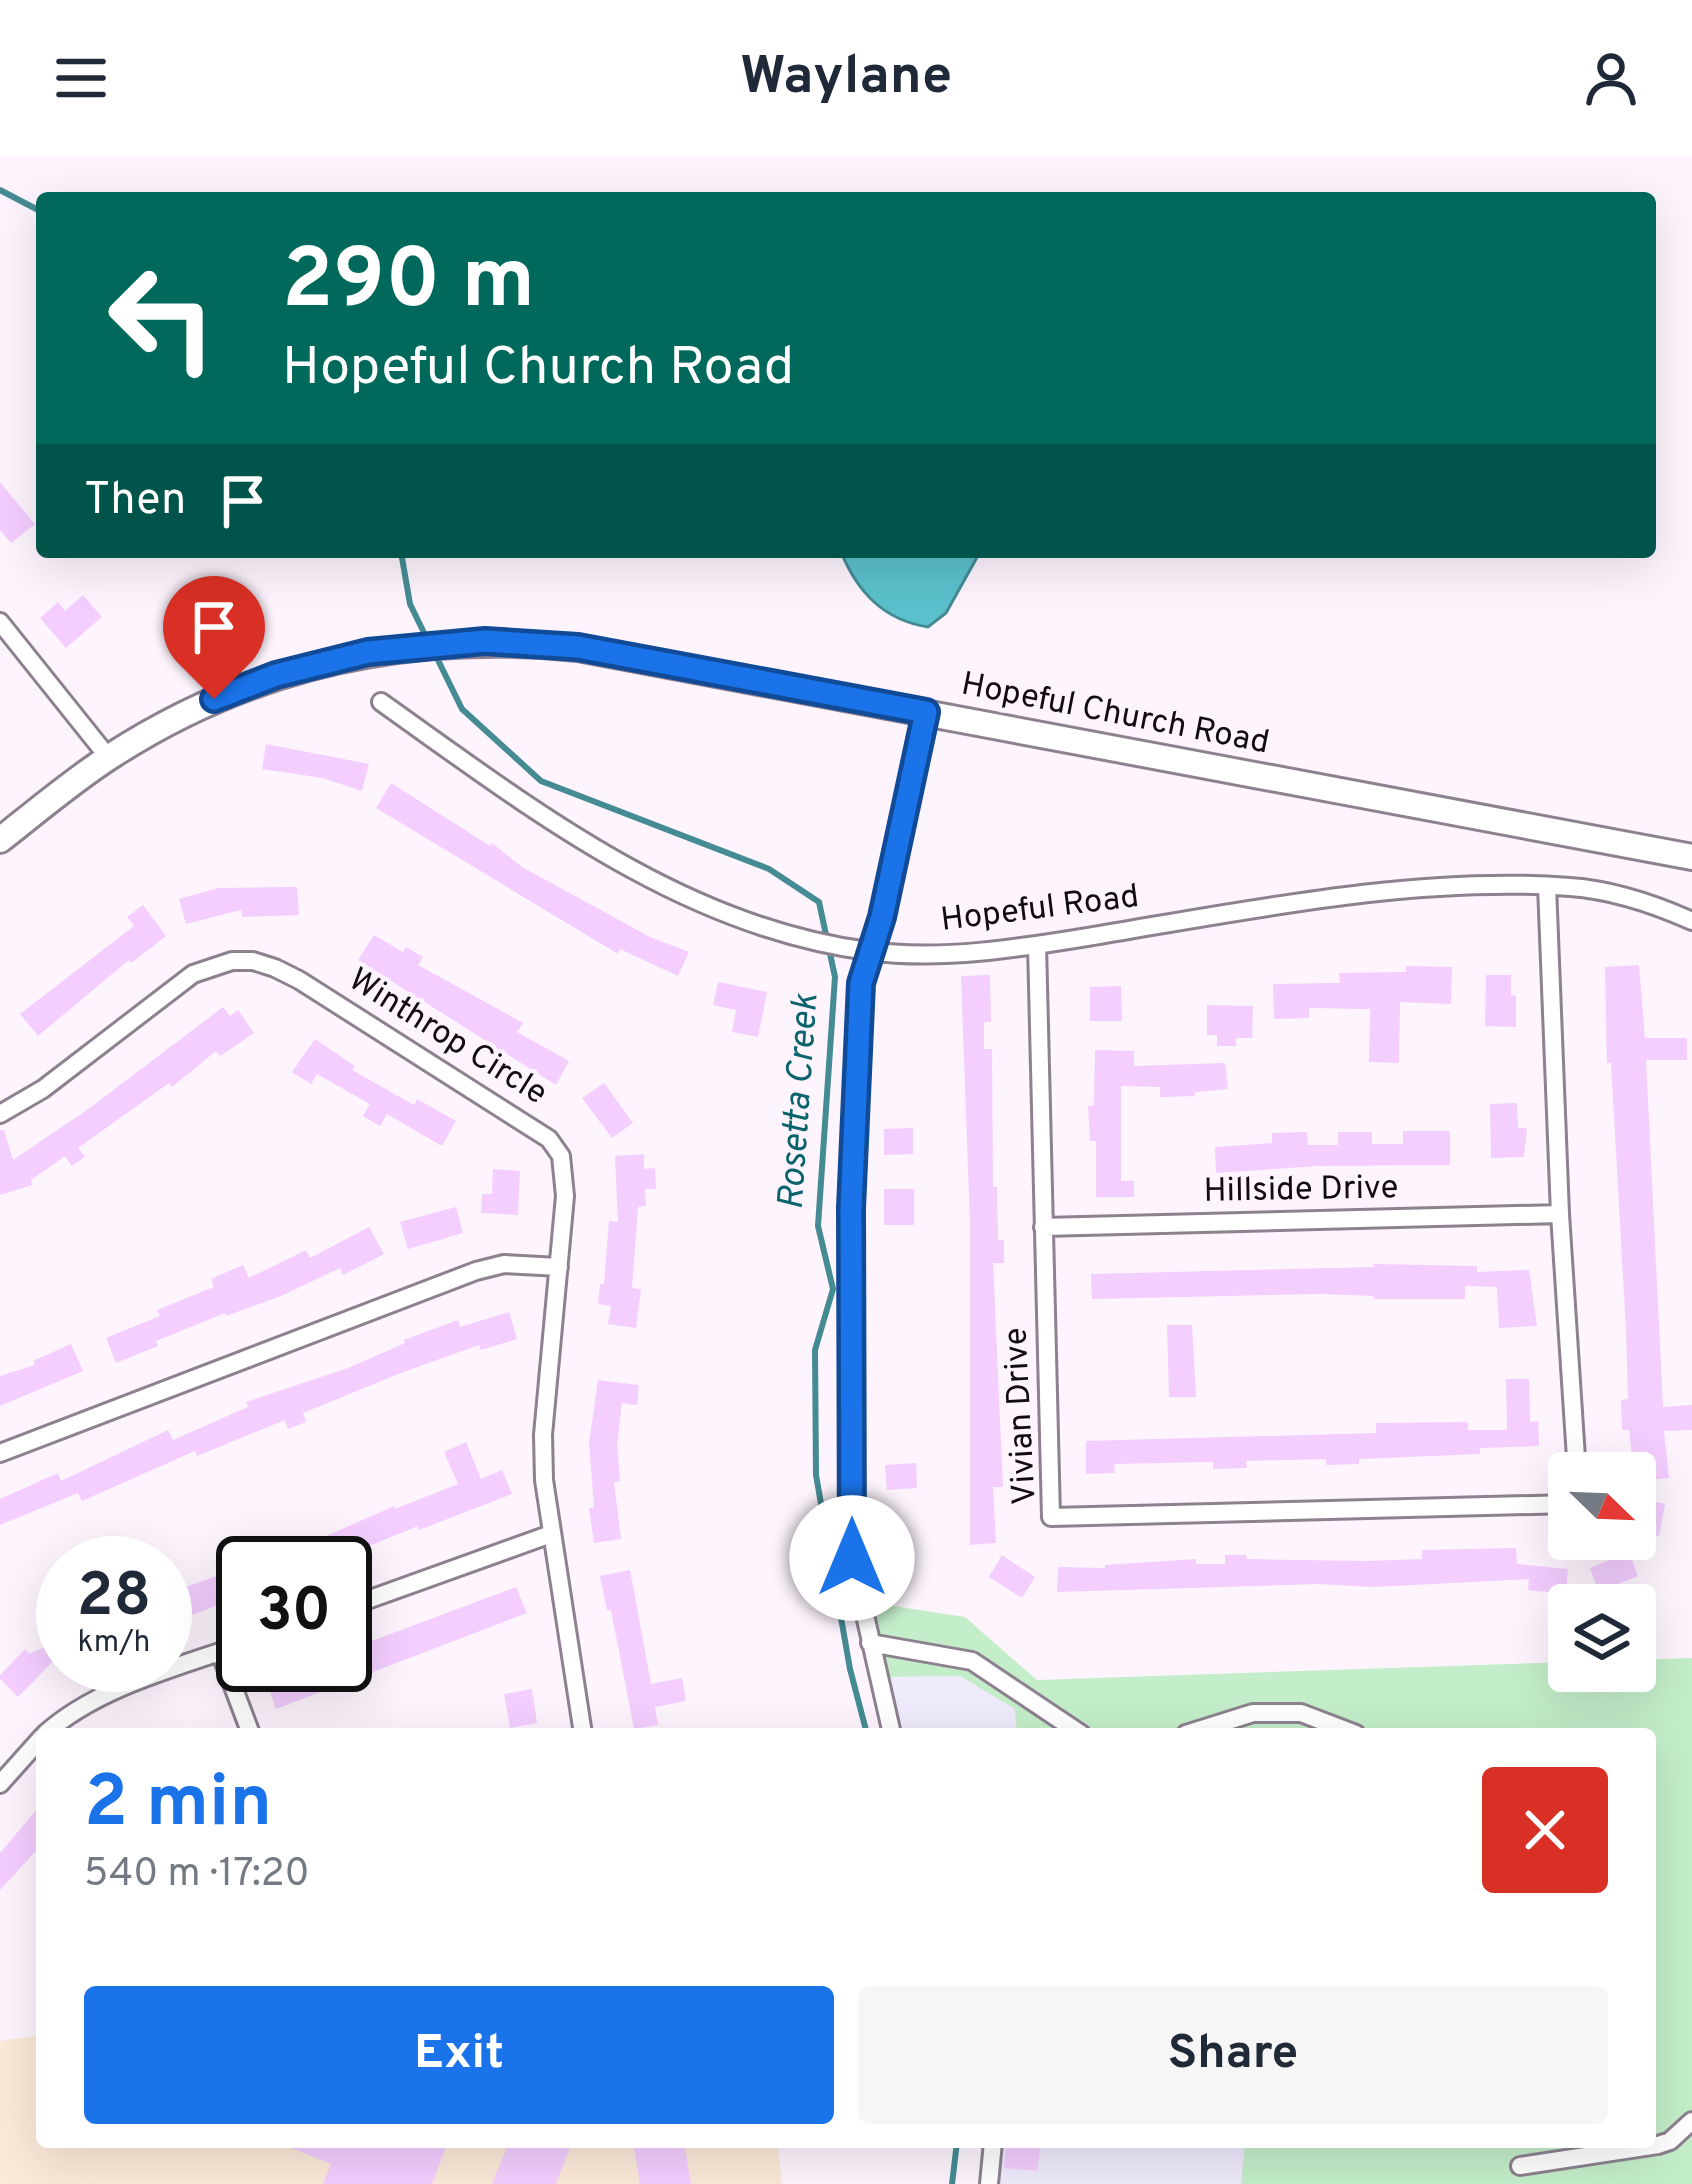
<!DOCTYPE html>
<html lang="en">
<head>
<meta charset="utf-8">
<style>
	body { margin:0; font-family:Overpass,sans-serif; background:#f6f6f7; color:#1f2937; height:100vh; display:flex; flex-direction:column; font-size:45px; white-space:nowrap }
	* { box-sizing:border-box; margin:0 }
	p { font-size:39px; color:#747a83 }
	.icon { flex:none; width:66px; height:66px; fill:none; stroke:currentColor; stroke-width:2; stroke-linecap:round; stroke-linejoin:round }
	.map { position:relative; flex:1; overflow:hidden }
	.panel { position:absolute; left:36px; top:1572px; width:1620px; height:420px; display:flex; flex-direction:column; background:#fff; border-radius:12px; box-shadow:0 12px 48px #0002 }
	.panel>* { flex:none }
	.top-card { position:absolute; left:36px; top:36px; width:1620px; height:366px; border-radius:12px; box-shadow:0 12px 48px #0002; background:#00695c; color:#fff; overflow:hidden }
	.needle { width:78px; rotate:113deg }
	.buttons { position:absolute; left:1548px; top:1296px; display:grid; gap:24px }
	.buttons a { display:grid; place-items:center; width:108px; height:108px; border-radius:12px; background:#fff; box-shadow:0 12px 48px #0002; font-size:60px }
	.speed { position:absolute; left:36px; top:1380px; display:flex; gap:24px; font-size:60px; font-weight:700; text-align:center }
	.speed>* { display:grid; place-content:center; width:156px; height:156px; border-radius:50%; background:#fff; box-shadow:0 12px 48px #0002; line-height:1 }
	.speed small { font-size:30px; font-weight:400 }
	.speed .limit { border:6px solid #111; border-radius:18px; background:#fff; color:#111 }
	.pin { position:absolute; display:grid; place-items:center; width:102px; height:102px; color:#fff; margin:-123px -51px; border-radius:50% 50% 50% 0; rotate:-45deg; box-shadow:0 0 12px #0007 }
	.pin .icon { rotate:45deg }
	.me { position:absolute; width:132px; margin:-66px; rotate:0deg; stroke-linejoin:round; filter:drop-shadow(0 0 9px #0008) }
	.turn { display:flex; align-items:center; gap:42px; height:252px; padding:0 48px; font-size:54px }
	.turn .icon { width:156px; height:156px; stroke-width:2.5 }
	.turn b { display:block; font-size:84px; line-height:102px }
	.then { display:flex; align-items:center; height:114px; padding:0 48px; background:#0003; gap:24px; font-size:45px }
	.round { display:grid; place-items:center; flex:none; width:126px; height:126px; border-radius:12px; background:#f6f6f7 }
	.overview { display:flex; align-items:center; justify-content:space-between; height:204px; padding:0 48px }
	h1 { font-size:72px; font-weight:700; line-height:90px; color:#1a73e8 }
	.cta { display:flex; gap:24px; margin-top:auto; padding:24px 48px }
	.cta a { flex:1; height:138px; border-radius:12px; background:#1a73e8; color:#fff; font-size:48px; font-weight:700; line-height:138px; text-align:center }
	.cta a+a { background:#f6f6f7; color:#1f2937 }
	header { display:flex; justify-content:space-between; align-items:center; height:156px; padding:0 48px; background:#fff; font-size:54px; font-weight:700 }
	.map>svg:first-child { display:block }
	.industrial { fill:#efeafc }
	.education { fill:#fbead8 }
	.green { fill:#c4eec9 }
	.water { fill:#5bc1cc; stroke:#458b94; stroke-width:3 }
	.lines { fill:none; stroke-linecap:round; stroke-linejoin:round }
	.stream { stroke:#458b94; stroke-width:6 }
	.building { fill:#f4ceff }
	.street-casing { stroke:#8d8190; stroke-width:22 }
	.secondary-casing { stroke:#8d8190; stroke-width:30 }
	.street { stroke:#fff; stroke-width:16 }
	.secondary { stroke:#fff; stroke-width:24 }
	.route-casing { stroke:#114b97; stroke-width:30 }
	.route { stroke:#1a73e8; stroke-width:21 }
	.labels { text-anchor:middle; dominant-baseline:central; stroke-width:9; stroke-linejoin:round; paint-order:stroke }
	.street-label { font-size:33px; fill:#110c12; stroke:#fdf4fe }
	.water-label { font-size:36px; font-style:italic; fill:#0b646b; stroke:#fdf4fe }
</style>
</head>
<body>
<header><svg class="icon" aria-label="menu" viewBox="0 0 24 24"><path d="M4 6h16M4 12h16M4 18h16"/></svg>Waylane<svg class="icon" aria-label="person" viewBox="0 0 24 24"><circle cx="12" cy="8" r="4"/><path d="M4 21q1-7 8-7t8 7"/></svg></header>
<div class="map">
<svg width="1692" height="2028" viewBox="0 0 1692 2028">
	<rect width="100%" height="100%" fill="#fdf4fe"/>
	<path class="industrial" d="M960,1520l56,33 1,25h-125l-14,-57z
		M993,1986h252l-4,42h-253z"/>
	<path class="education" d="M42,1879v107h735l5,42h-782v-143z"/>
	<path class="green" d="M860,1445l105,16 72,63 532,-18v9h66v-11l57,-2v526h-451l4,-42h405v-408h-633l-2,-25 -55,-33 -82,1z"/>
	<path class="water" d="M841,396h139l-34,61 -18,14c-44,-7 -70,-34 -87,-75z"/>
	<g class="lines">
		<path class="stream" d="M0,34l42,22
			M401,396l9,52 19,39
			M435,498l27,55 79,72 228,88 50,33 16,75 -17,249 15,63 -18,61 1,125 34,194 17,65
			M952,2028l5,-42"/>
	</g>
	<path class="building" d="M0,326l35,42 -24,19 -11,-13z
		M83,439l19,22 -36,31 -26,-30 18,-16 7,9z
		M266,588l103,20 -7,27 -39,-13 -61,-9z
		M391,627l99,63 2,-3 30,24 128,70 39,15 -11,24 -58,-27 -2,5 -242,-146z
		M297,731l2,28 -57,2 -1,-7 -55,14 -7,-25 39,-11z
		M143,749l23,31 -35,27 -2,-3 -91,76 -18,-22 114,-88 -7,-9z
		M374,779l29,17 3,-5 17,10 -5,8 105,58 -6,9 52,29 -13,24 -198,-125z
		M1639,809l6,73h42v22h-41l17,347 29,-2v25l-28,1 5,47 -34,4 -6,-52h-7l-1,-30 7,-1 -2,-69 -15,-267h-4l-2,-96z
		M1406,810l46,1 -1,37 -51,-2 -1,61 -30,-1 1,-53 -61,-1v10l-35,1 -1,-35 67,-1 -1,-10 67,-1z
		M990,819l1,47h-7v27h8l1,138h4l1,53h6v23h-11l10,224h-10l3,56 -26,2v-322l-9,-247z
		M1486,819h25v20l5,1v31l-31,-1z
		M718,826l49,10 -9,45 -26,-5 4,-22 -23,-5z
		M1121,830l1,35h-32v-34z
		M1207,849l46,1 -1,32h-16v8h-19v-11h-10z
		M223,851l7,9 8,-6 16,23 -34,23 -4,-5 -44,36 -3,-4 -91,65 7,9 -13,9 -7,-10 -34,24 1,5 -32,10v-65h4l9,30 74,-50z
		M315,883l40,27 -3,4 62,35 3,-6 39,22 -14,25 -55,-32 -7,12 -17,-10 7,-12 -53,-30 -6,10 -19,-12z
		M1095,894l39,1v15l91,-3 3,26 -33,3v4l-35,1v-10l-39,-1v95h13v16h-38v-56h-6l-2,-35 6,-1z
		M604,927l29,40 -21,15 -30,-40z
		M1517,947l1,25h9l-3,29 -33,1 -1,-54z
		M913,972v26l-29,1v-26z
		M1403,975h47v34l-132,1 -102,7 -1,-26 57,-4v-10l35,-1 1,13h30v-13h34v12h31z
		M644,998v15l11,-1 1,21h-11l1,17 -8,1 -6,81 9,1 -5,39 -28,-4 3,-18 -13,-2 2,-20h4l5,-63 9,1 -3,-66z
		M493,1013l27,2 -2,44 -37,-2 1,-19h10z
		M884,1033h30v36h-30z
		M456,1051l7,26 -55,16 -8,-27z
		M369,1071l15,27 -41,21 -3,-7 -59,28 -55,20 -1,-3 -69,28 2,5 -42,17 -10,-25 54,-22 -3,-6 57,-23 -3,-8 32,-14 6,13 57,-28 4,8z
		M1374,1108l103,2v6l52,-2 8,56 -38,2 -2,-41 -32,-1v13h-91v-3l-54,-2 -228,5 -1,-25 283,-7z
		M509,1156l8,27 -36,11 -2,-5 -73,26 -103,42 3,9 -18,7 -3,-9 -88,36 -2,-5 -113,50 -4,-8 -78,32v-26l58,-26 3,8 107,-51 5,10 75,-33 -2,-5 102,-34 57,-25 -1,-3 54,-20 2,7z
		M1167,1169h25l4,72h-27z
		M71,1188l12,27 -83,35v-30l35,-11 -2,-4z
		M1506,1223h23l1,43 8,-1 1,25 -59,2v6l-121,5v5l-33,1v-6l-80,2 1,7 -34,1v-7l-99,2 1,9 -29,1v-33l290,-8v-10l92,-1v8h39z
		M598,1224l41,5 -2,20 -15,-2 -5,41 3,38h-6l7,57 -27,4 -5,-35 5,-1 -5,-64z
		M466,1286l15,37 21,-9 10,24 -93,36 -1,-4 -91,37h-62l129,-57 1,3 63,-25 -14,-32z
		M916,1307l1,25 -30,2 -2,-25z
		M1639,1343l26,5 -6,32 -24,-5z
		M1516,1392l1,16 51,5 -2,25 -38,-4 1,-11 -154,8 -57,-3 -261,8 1,-25 47,1v-3l91,-6v5h29v-9h21l1,4 119,2 56,-2v-9z
		M1629,1396l9,24 -39,16 -9,-24z
		M1002,1399l33,22 -13,21 -33,-21z
		M243,1411v29l-78,29v-31z
		M630,1414l21,114 31,-6 4,23 -31,6 3,18 -24,4 -23,-119h-4l-7,-34z
		M516,1431l11,26 -251,96 -9,-26 51,-18h27v-14z
		M63,1483v12l-45,46 -18,-18v-4l25,-26 4,5z
		M532,1533l5,34 -27,5 -6,-34z
		M42,1647v56l-7,-7 -35,38v-37z
		M448,1986l-16,42h-109l8,-20 -52,-21z
		M509,1986h63l-16,42h-64z
		M633,1986h51l7,42h-51z
		M1007,1986h34l-4,29 -33,-3z"/>
	<g class="lines">
		<defs>
			<path id="street" d="M0,466l108,135
				M381,546c148,105 301,225 487,249 74,10 152,-3 225,-15 152,-25 324,-61 477,-49 42,3 84,17 122,34
				M1547,730l13,328 17,259
				M1037,789l14,572 518,-13
				M0,958l43,-25 150,-115 39,-13h21l22,7 24,12 250,159 12,17 4,40 -22,239 1,45 39,254
				M1043,1071l517,-13
				M0,1297l476,-182 28,-7 55,3
				M345,1452l206,-74
				M870,1487l102,18 109,73
				M220,1496l31,82
				M45,1578c52,-47 133,-67 198,-90
				M892,1578l-40,-176 -1,-350 10,-225 21,-66 44,-204
				M1186,1578l67,-21h48l55,21
				M0,1628l42,-47
				M1520,2010l138,-21 12,-4 22,-20
				M989,2028l4,-42"/>
			<path id="secondary" d="M0,684c36,-28 72,-59 111,-84 142,-92 300,-125 467,-108l1114,209"/>
		</defs>
		<use href="#street" class="street-casing"/>
		<use href="#secondary" class="secondary-casing"/>
		<use href="#street" class="street"/>
		<use href="#secondary" class="secondary"/>
	</g>
	<g class="lines">
		<defs>
			<path id="route" d="M214,543l62,-24 92,-23 117,-11 93,6 348,65 -44,205 -21,66 -10,225 1,350"/>
		</defs>
		<use href="#route" class="route-casing"/>
		<use href="#route" class="route"/>
	</g>
	<g class="labels">
		<g class="street-label">
			<text transform="translate(1115 559) rotate(11)">Hopeful Church Road</text>
			<text transform="translate(1040 754) rotate(-7)">Hopeful Road</text>
			<text transform="translate(447 882) rotate(32)">Winthrop Circle</text>
			<text transform="translate(1301 1035) rotate(-1)">Hillside Drive</text>
			<text transform="translate(1022 1260) rotate(-93)">Vivian Drive</text>
		</g>
		<g class="water-label">
			<text transform="translate(800 946) rotate(-86)">Rosetta Creek</text>
		</g>
	</g>
</svg>
<div class="buttons">
<a><svg class="needle" viewBox="-14 -14 28 28"><path d="M0-13l5 13h-10z" fill="#e53935"/><path d="M0 13l5-13h-10z" fill="#747a83"/></svg></a>
<a><svg class="icon" aria-label="layers" viewBox="0 0 24 24"><path d="M12 4l9 5-9 5-9-5zM3 14l9 5 9-5"/></svg></a>
</div>
<div class="speed"><div>28<small>km/h</small></div><div class="limit">30</div></div>
<div class="pin" style="left:214px;top:543px;background:#d93025"><svg class="icon" aria-label="arrive" viewBox="0 0 24 24"><path d="M6 21V4h12l-3 4 3 4H6"/></svg></div>
<svg class="me" style="left:852px;top:1402px" viewBox="-20 -20 40 40"><circle r="19" fill="#fff"/><path d="M0-13L10 11 0 6-10 11z" fill="#1a73e8"/></svg>
<div class="top-card">
<div class="turn"><svg class="icon" aria-label="left" viewBox="0 0 24 24"><path d="M17 20v-9H6M10 6l-5 5 5 5"/></svg><div><b>290 m</b>Hopeful Church Road</div></div>
<div class="then">Then<svg class="icon" aria-label="arrive" viewBox="0 0 24 24"><path d="M6 21V4h12l-3 4 3 4H6"/></svg></div>
</div>
<section class="panel">
<div class="overview"><div><h1>2 min</h1><p>540 m · 17:20</p></div><a class="round" style="background:#d93025;color:#fff"><svg class="icon" aria-label="close" viewBox="0 0 24 24"><path d="M6 6l12 12M18 6L6 18"/></svg></a></div>
<div class="cta"><a>Exit</a><a>Share</a></div>
</section>
</div>
</body>
</html>
